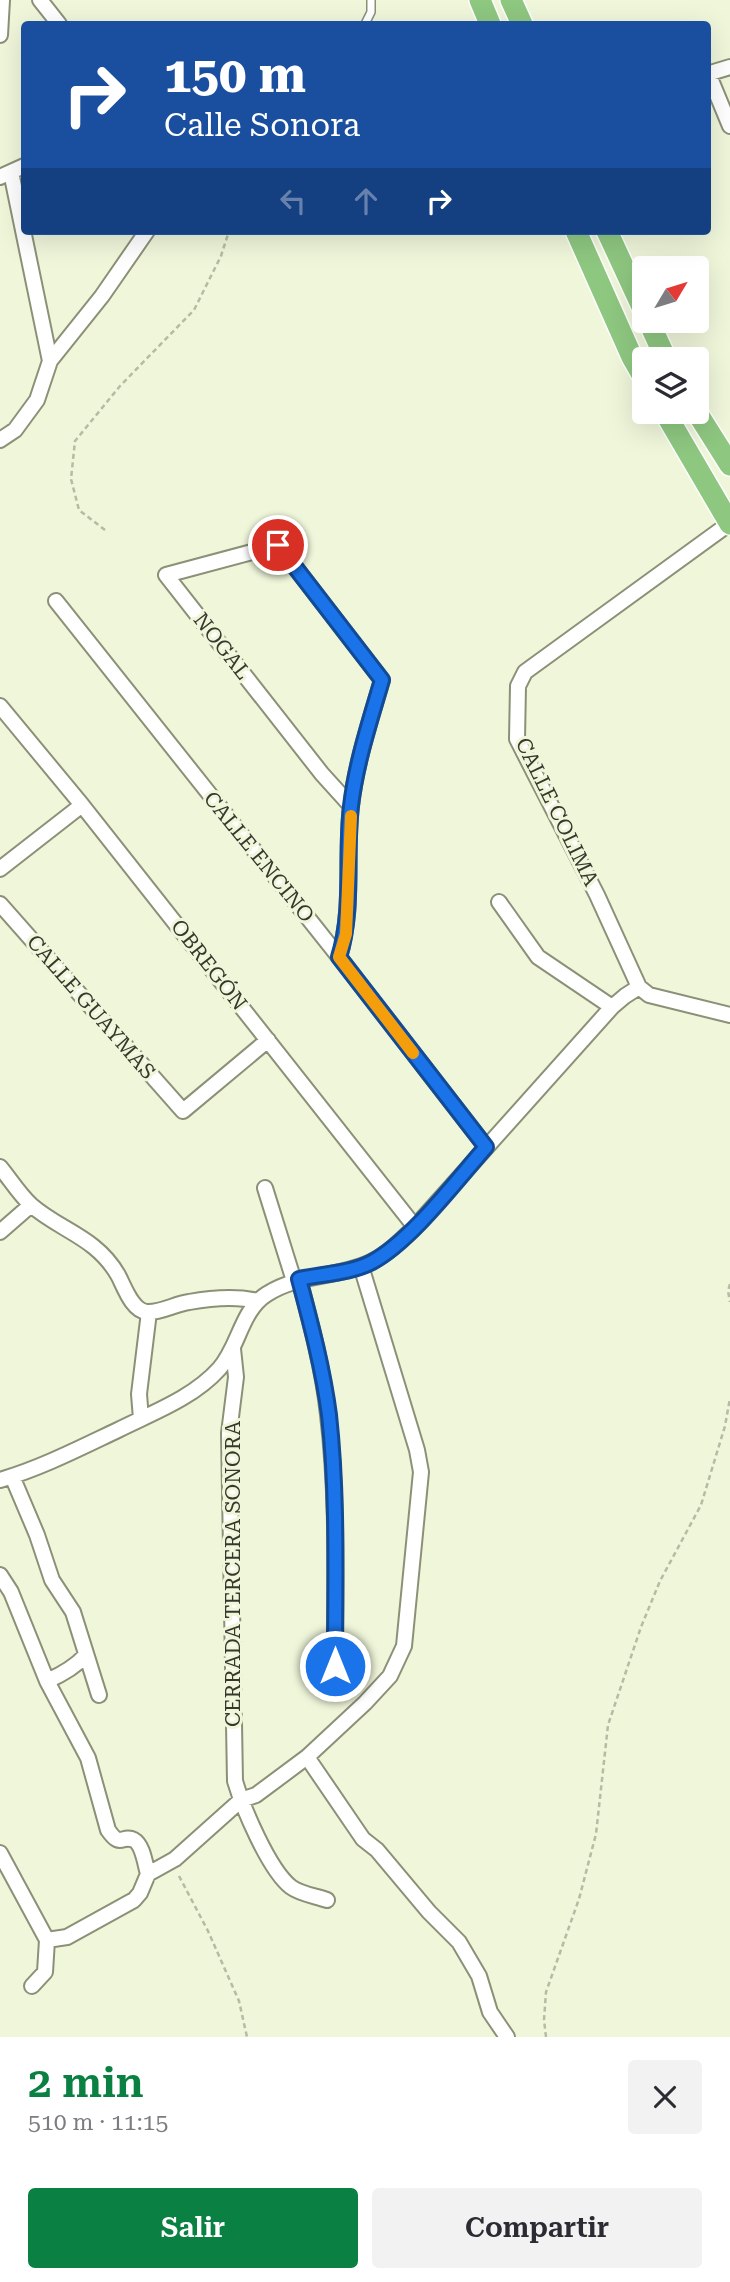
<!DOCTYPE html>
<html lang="es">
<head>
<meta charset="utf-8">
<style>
	body { margin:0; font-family:"Roboto Serif",serif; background:#f2f2f3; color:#2b2b33; height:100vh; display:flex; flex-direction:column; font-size:26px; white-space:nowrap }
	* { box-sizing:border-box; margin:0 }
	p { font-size:23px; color:#7c7c81 }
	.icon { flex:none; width:38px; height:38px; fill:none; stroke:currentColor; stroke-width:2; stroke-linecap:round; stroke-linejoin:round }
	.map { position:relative; height:2037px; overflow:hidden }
	.sheet { display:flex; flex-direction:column; background:#fff; flex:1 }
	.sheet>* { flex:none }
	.banner { position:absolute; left:21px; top:21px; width:690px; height:214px; border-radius:7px; box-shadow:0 7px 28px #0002; background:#1a4fa0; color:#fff; overflow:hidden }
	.needle { width:46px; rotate:52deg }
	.tools { position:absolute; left:632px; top:256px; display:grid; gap:14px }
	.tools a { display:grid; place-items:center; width:77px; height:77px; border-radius:7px; background:#fff; box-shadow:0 7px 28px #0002; font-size:35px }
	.pin { position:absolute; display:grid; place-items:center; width:60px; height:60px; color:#fff; margin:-30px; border:4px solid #fff; border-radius:50%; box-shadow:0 2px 7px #0007 }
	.me { position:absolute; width:77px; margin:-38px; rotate:0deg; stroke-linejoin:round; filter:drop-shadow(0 0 5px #0008) }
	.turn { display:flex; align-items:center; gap:24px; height:147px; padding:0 28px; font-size:32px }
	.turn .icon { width:91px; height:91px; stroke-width:2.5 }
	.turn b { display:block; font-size:49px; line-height:60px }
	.lanes { display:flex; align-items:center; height:66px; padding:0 28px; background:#0003; justify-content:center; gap:35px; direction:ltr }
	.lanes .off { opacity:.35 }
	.round { display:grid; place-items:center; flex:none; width:74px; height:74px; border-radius:7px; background:#f2f2f3 }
	.overview { display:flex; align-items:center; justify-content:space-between; height:119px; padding:0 28px }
	h1 { font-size:42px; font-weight:600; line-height:52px; color:#0b8043 }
	.action { display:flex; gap:14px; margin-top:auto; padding:14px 28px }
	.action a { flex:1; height:80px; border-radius:7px; background:#0b8043; color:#fff; font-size:28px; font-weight:600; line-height:80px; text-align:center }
	.action a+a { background:#f2f2f3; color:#2b2b33 }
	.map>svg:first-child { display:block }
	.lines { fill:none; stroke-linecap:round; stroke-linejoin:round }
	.service-casing { stroke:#8b9177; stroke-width:10 }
	.minor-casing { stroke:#8b9177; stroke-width:18 }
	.primary-casing { stroke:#fff; stroke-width:24 }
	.path { stroke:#b5bba4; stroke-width:2.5; stroke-dasharray:5 3.5; stroke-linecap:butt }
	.service { stroke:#fff; stroke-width:7 }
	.minor { stroke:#fff; stroke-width:14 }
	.primary { stroke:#8ec780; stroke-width:21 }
	.route-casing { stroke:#114b97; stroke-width:18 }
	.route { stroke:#1a73e8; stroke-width:12 }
	.slow { stroke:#f59e0b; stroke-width:12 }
	.labels { text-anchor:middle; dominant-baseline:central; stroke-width:6; stroke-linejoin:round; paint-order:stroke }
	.street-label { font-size:21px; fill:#36382d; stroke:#eff6da }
</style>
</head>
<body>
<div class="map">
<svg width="730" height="2037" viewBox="0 0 730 2037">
	<rect width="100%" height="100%" fill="#eff6da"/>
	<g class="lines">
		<defs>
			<path id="service" d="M365,24l6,-12v-12"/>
			<path id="minor" d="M40,0l19,24
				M0,35l2,-35
				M708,73l22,53
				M707,74l23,-7
				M11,172l39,189
				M0,177l24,-11
				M0,440l15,-10 22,-30 13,-39 52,-65 45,-65
				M730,523l-205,149 -7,14 -1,53 80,156 42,92 10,8 81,20
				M56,601l283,356 147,190
				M0,706l82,99 333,422
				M0,869l82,-64
				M499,902l39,55 74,50
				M0,904l183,207 85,-71
				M339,957c15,-48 6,-101 12,-151 5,-43 19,-85 31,-126l-104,-135 -112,30 156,199 29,32
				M0,1167c10,12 19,27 31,38 30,26 65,32 87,70 6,11 14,36 29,37 13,1 28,-8 42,-10 22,-4 48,-6 69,-1
				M265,1188l29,93
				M0,1232l31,-27
				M299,1279c12,45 24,90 29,136 10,83 7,168 7,251
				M233,1349l3,28 -7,56 6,348c8,27 34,89 56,106 9,7 25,9 36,13
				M141,1419l-2,-25 10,-82
				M12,1476l25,59 15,45 21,32 26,83
				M0,1480c41,-12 80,-32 118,-50 34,-17 75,-32 101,-61 20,-22 22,-59 48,-75 31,-20 69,-16 102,-31 18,-8 32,-23 46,-36l197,-220 13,-11 14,-9
				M0,1575l11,17 36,89 41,77 20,72c13,19 14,4 26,10 9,5 11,24 14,34
				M47,1681c16,-7 28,-14 39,-26
				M307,1757l56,82 14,11 52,62 30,30 20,34 11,36 17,25
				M0,1853l47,87 -2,32 -13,14
				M47,1940l20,-3 67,-37 6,-7 8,-19 27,-15 66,-59 15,-5 51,-38 58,-54 25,-27 14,-30 17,-174 -4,-22 -56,-184"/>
			<path id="primary" d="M480,0l10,24
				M511,0l11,24
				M576,231l56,126 12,21
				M607,231l37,80
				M648,320l18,39
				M664,411l66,113
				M696,411l34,54"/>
		</defs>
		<use href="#service" class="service-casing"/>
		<use href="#minor" class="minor-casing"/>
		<use href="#primary" class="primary-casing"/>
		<path class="path" d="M105,530l-26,-20 -8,-31 4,-38 45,-55 74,-76 27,-54 8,-25
			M730,1284l-2,7 2,11
			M179,1876l29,55 31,70 8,36
			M546,2037l-2,-17 2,-28 33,-93 17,-65 12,-109 33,-98 19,-46 41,-76 24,-79 5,-28"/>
		<use href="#service" class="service"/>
		<use href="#minor" class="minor"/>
		<use href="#primary" class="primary"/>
	</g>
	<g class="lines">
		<defs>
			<path id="route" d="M278,545l104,135c-12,41 -26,83 -31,126 -6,50 3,103 -12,151l147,190c-30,34 -75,94 -114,115 -20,11 -50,12 -73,17 12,45 24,90 30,136 9,83 6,168 6,251"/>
		</defs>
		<use href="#route" class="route-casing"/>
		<use href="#route" class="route"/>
		<path class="slow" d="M351,816l-5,118 -7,23 74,96"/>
	</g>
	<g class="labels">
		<g class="street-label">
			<text transform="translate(222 646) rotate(52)">NOGAL</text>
			<text transform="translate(557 812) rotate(64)">CALLE COLIMA</text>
			<text transform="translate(259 857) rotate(51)">CALLE ENCINO</text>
			<text transform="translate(209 965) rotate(52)">OBREGÓN</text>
			<text transform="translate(91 1007) rotate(49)">CALLE GUAYMAS</text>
			<text transform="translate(233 1574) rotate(-90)">CERRADA TERCERA SONORA</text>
		</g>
	</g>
</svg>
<div class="tools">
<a><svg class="needle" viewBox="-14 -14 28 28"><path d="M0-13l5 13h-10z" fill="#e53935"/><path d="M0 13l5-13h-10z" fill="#7c7c81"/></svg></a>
<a><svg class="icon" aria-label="layers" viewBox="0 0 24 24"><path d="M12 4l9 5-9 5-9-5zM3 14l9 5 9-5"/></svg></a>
</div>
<div class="pin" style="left:278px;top:545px;background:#d93025"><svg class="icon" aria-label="arrive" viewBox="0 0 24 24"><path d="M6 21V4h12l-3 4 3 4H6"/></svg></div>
<svg class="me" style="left:335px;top:1666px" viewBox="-20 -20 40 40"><circle r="17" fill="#1a73e8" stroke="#fff" stroke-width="3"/><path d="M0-11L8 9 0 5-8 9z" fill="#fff"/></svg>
<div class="banner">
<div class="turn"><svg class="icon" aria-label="right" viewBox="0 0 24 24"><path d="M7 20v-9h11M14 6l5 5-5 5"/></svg><div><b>150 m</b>Calle Sonora</div></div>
<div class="lanes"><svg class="icon off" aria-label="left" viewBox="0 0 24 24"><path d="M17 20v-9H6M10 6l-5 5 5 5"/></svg><svg class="icon off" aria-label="ahead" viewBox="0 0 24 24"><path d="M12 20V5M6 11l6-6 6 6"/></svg><svg class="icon" aria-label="right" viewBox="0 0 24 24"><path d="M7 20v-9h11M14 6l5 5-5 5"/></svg></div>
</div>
</div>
<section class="sheet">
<div class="overview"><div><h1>2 min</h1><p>510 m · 11:15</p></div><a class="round"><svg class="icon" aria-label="close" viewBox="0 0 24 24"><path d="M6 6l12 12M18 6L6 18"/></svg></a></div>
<div class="action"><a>Salir</a><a>Compartir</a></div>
</section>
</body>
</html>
